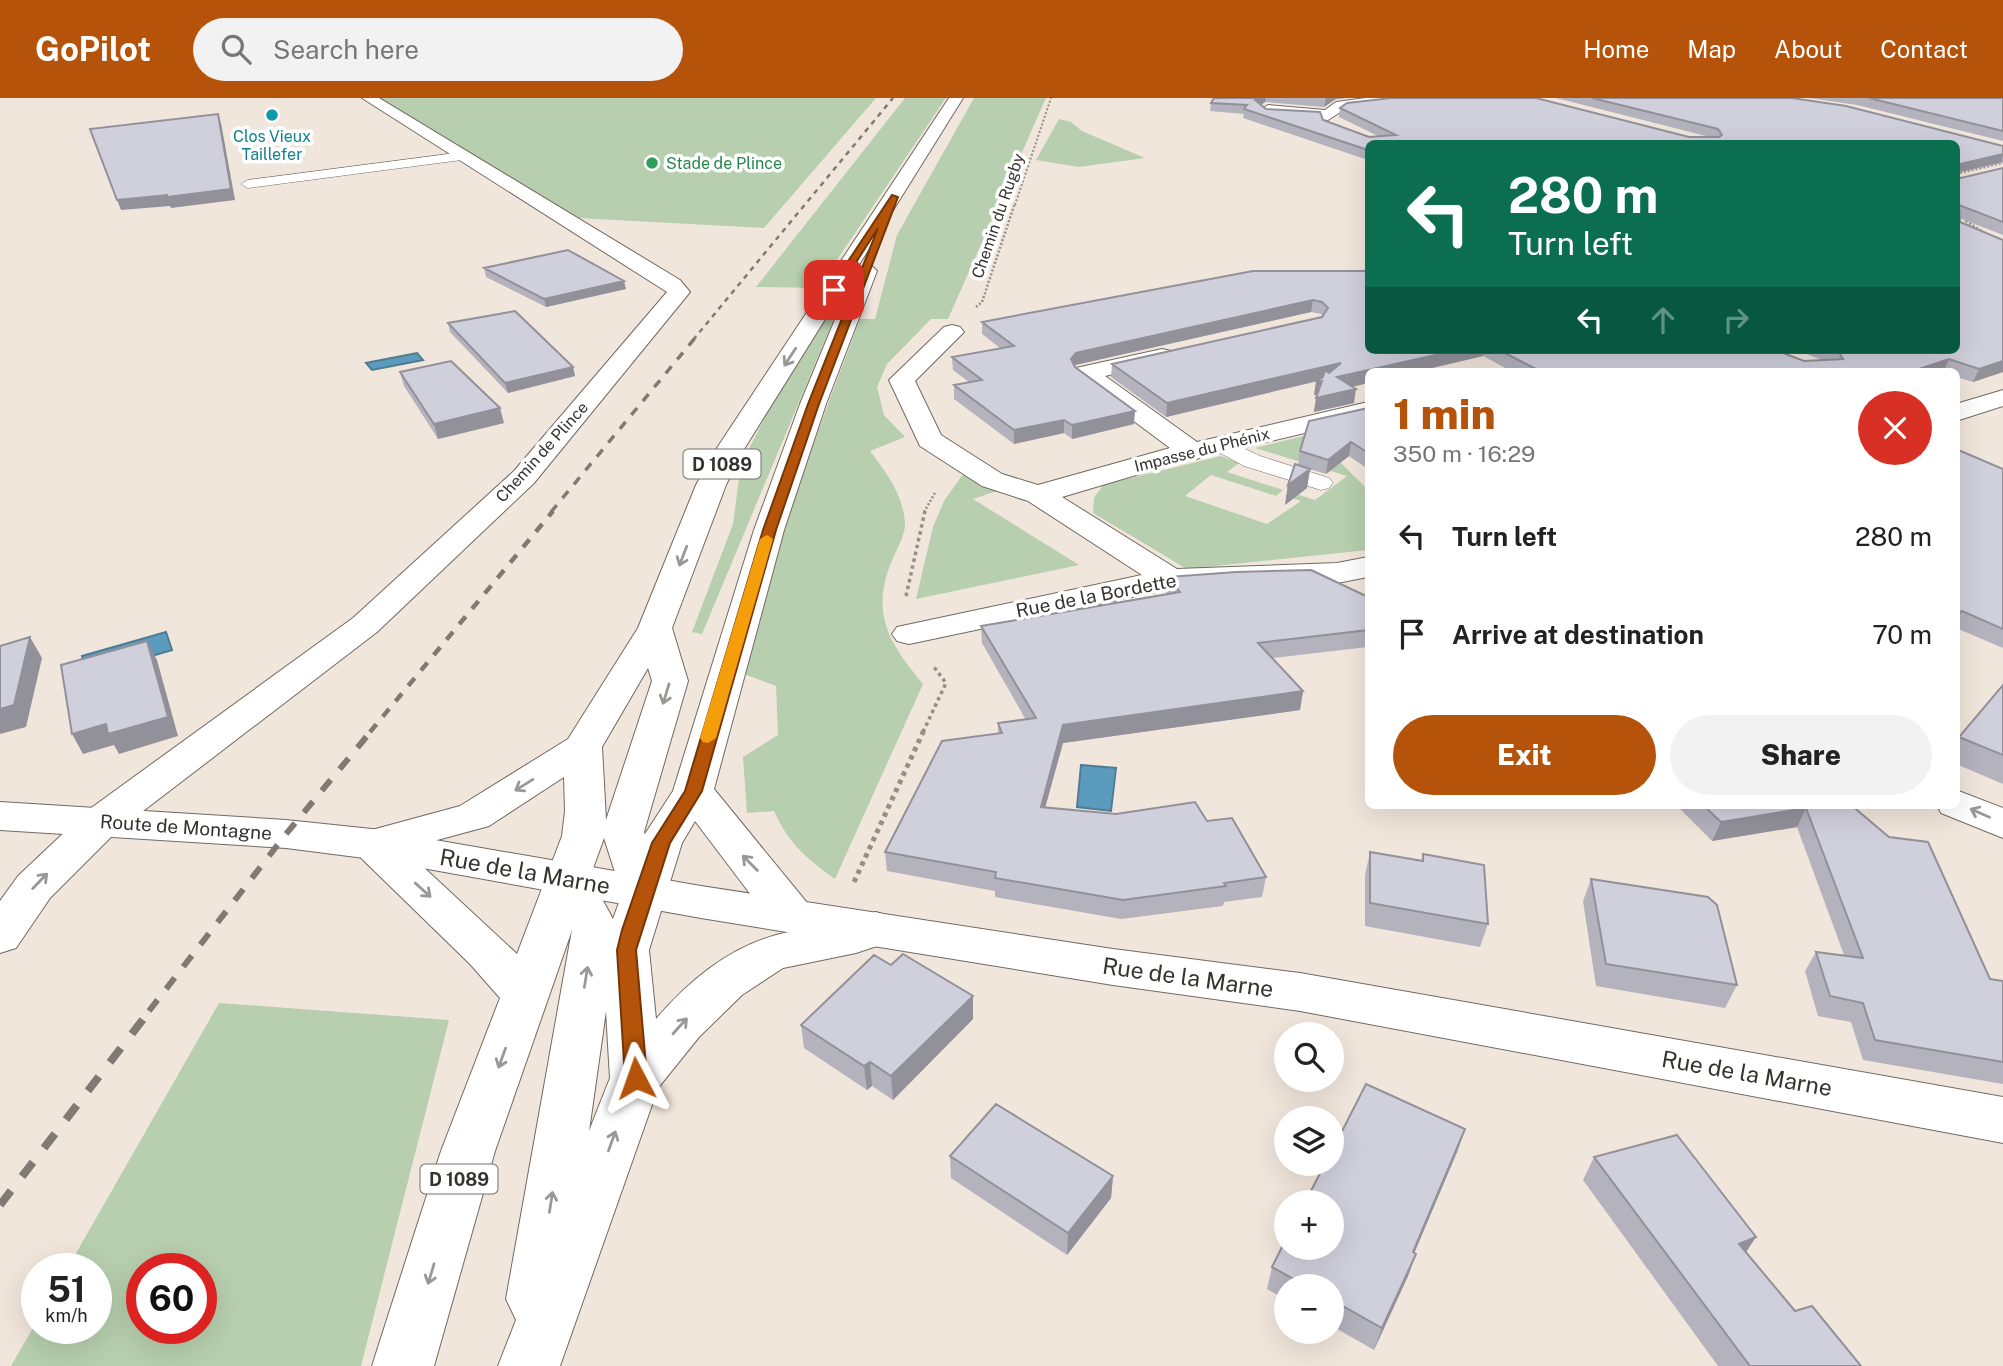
<!DOCTYPE html>
<html lang="en">
<head>
<meta charset="utf-8">
<style>
	body { margin:0; font-family:"Public Sans",sans-serif; background:#f2f2f2; color:#222; height:100vh; display:flex; flex-direction:column; font-size:26px; white-space:nowrap }
	* { box-sizing:border-box; margin:0 }
	p { font-size:23px; color:#767676 }
	.icon { flex:none; width:38px; height:38px; fill:none; stroke:currentColor; stroke-width:2; stroke-linecap:round; stroke-linejoin:round }
	.map { position:relative; flex:1; overflow:hidden }
	.panel { position:absolute; left:1365px; top:270px; width:595px; height:441px; display:flex; flex-direction:column; background:#fff; border-radius:10px; box-shadow:0 7px 28px #0002 }
	.panel>* { flex:none }
	.top-card { position:absolute; left:1365px; top:42px; width:595px; height:214px; border-radius:10px; box-shadow:0 7px 28px #0002; background:#0b6e4f; color:#fff; overflow:hidden }
	.controls { position:absolute; left:1274px; top:924px; display:grid; gap:14px }
	.controls a { display:grid; place-items:center; width:70px; height:70px; border-radius:50%; background:#fff; box-shadow:0 7px 28px #0002; font-size:35px }
	.speed { position:absolute; left:21px; top:1155px; display:flex; gap:14px; font-size:35px; font-weight:700; text-align:center }
	.speed>* { display:grid; place-content:center; width:91px; height:91px; border-radius:50%; background:#fff; box-shadow:0 7px 28px #0002; line-height:1 }
	.speed small { font-size:18px; font-weight:400 }
	.speed .limit { border:10px solid #d22; background:#fff; color:#111 }
	.pin { position:absolute; display:grid; place-items:center; width:60px; height:60px; color:#fff; margin:-30px; border-radius:14px; box-shadow:0 4px 10px #0006 }
	.me { position:absolute; width:77px; margin:-38px; rotate:356deg; stroke-linejoin:round; filter:drop-shadow(0 0 5px #0008) }
	.turn { display:flex; align-items:center; gap:24px; height:147px; padding:0 28px; font-size:32px }
	.turn .icon { width:91px; height:91px; stroke-width:2.5 }
	.turn b { display:block; font-size:49px; line-height:60px }
	.lanes { display:flex; align-items:center; height:66px; padding:0 28px; background:#0003; justify-content:center; gap:35px; direction:ltr }
	.lanes .off { opacity:.35 }
	.round { display:grid; place-items:center; flex:none; width:74px; height:74px; border-radius:37px; background:#f2f2f2 }
	.head { display:flex; align-items:center; justify-content:space-between; height:119px; padding:0 28px }
	h1 { font-size:42px; font-weight:800; line-height:52px; color:#b45309 }
	.button { display:flex; gap:14px; margin-top:auto; padding:14px 28px }
	.button a { flex:1; height:80px; border-radius:42px; background:#b45309; color:#fff; font-size:28px; font-weight:800; line-height:80px; text-align:center }
	.button a+a { background:#f2f2f2; color:#222 }
	ul { padding:0; list-style:none }
	li { display:flex; align-items:center; gap:21px; height:98px; padding:0 28px }
	li div { flex:1 }
	li b { display:block; font-size:26px }
	li em { font-style:normal }
	header { display:flex; align-items:center; gap:42px; box-sizing:border-box; height:98px; padding:0 35px; background:#b45309; color:#fff }
	header strong { font-size:33px }
	nav { display:flex; gap:38px; margin-inline-start:auto; font-size:24px }
	.search { width:490px; height:63px; background:#f2f2f2; display:flex; align-items:center; gap:18px; box-sizing:border-box; padding:0 24px; border-radius:38px; color:#767676; font-size:26px }
	.map>svg:first-child { display:block }
	.green { fill:#b7cfae; fill-rule:evenodd }
	.water { fill:#5b9cbe; stroke:#507c93; stroke-width:2 }
	.lines { fill:none; stroke-linecap:round; stroke-linejoin:round }
	.lane-casing { stroke:#726961; stroke-width:1 }
	.street-casing { stroke:#726961; stroke-width:2 }
	.secondary-casing { stroke:#726961; stroke-width:2 }
	.primary-casing { stroke:#726961; stroke-width:2 }
	.path-far3 { stroke:#968e87; stroke-width:2; stroke-dasharray:2 2; stroke-linecap:butt }
	.path-far2 { stroke:#968e87; stroke-width:2.5; stroke-dasharray:2 2; stroke-linecap:butt }
	.path-far1 { stroke:#968e87; stroke-width:3.5; stroke-dasharray:3.5 3.5; stroke-linecap:butt }
	.path { stroke:#968e87; stroke-width:5; stroke-dasharray:4.5 4.5; stroke-linecap:butt }
	.lane { fill:#fff; fill-rule:evenodd }
	.street { fill:#fff; fill-rule:evenodd }
	.secondary { fill:#fff; fill-rule:evenodd }
	.primary { fill:#fff; fill-rule:evenodd }
	.rail-far4 { stroke:#817a74; stroke-width:2.5; stroke-dasharray:5 5; stroke-linecap:butt }
	.rail-far3 { stroke:#817a74; stroke-width:3.5; stroke-dasharray:9 9; stroke-linecap:butt }
	.rail-far2 { stroke:#817a74; stroke-width:4.5; stroke-dasharray:10 10; stroke-linecap:butt }
	.rail-far1 { stroke:#817a74; stroke-width:6; stroke-dasharray:14 14; stroke-linecap:butt }
	.rail { stroke:#817a74; stroke-width:8; stroke-dasharray:18 18; stroke-linecap:butt }
	.wall { fill:#b3b2bd }
	.shaded-wall { fill:#92919a }
	.building { fill:#d0cfdc; stroke:#92919a; stroke-width:2 }
	.oneway { stroke:#9a9897 }
	.route { fill:#b45309; stroke:#753606; stroke-width:2 }
	.slow { fill:#f59e0b }
	.culture-dot { fill:#0f9aa8; stroke:#fff; stroke-width:2.5 }
	.leisure-dot { fill:#2e9e5b; stroke:#fff; stroke-width:2.5 }
	.labels { text-anchor:middle; dominant-baseline:central; stroke-width:7; stroke-linejoin:round; paint-order:stroke }
	.far-culture-label { font-size:16px; fill:#0d838f; stroke:#fff }
	.far-leisure-label { font-size:16px; fill:#27864d; stroke:#fff; text-anchor:start }
	.far-street-label { font-size:16px; fill:#36322f; stroke:#fff }
	.shield { fill:#fff; stroke:#72706d; stroke-width:2 }
	.shield-label { font-size:18px; font-weight:bold; fill:#36322f }
	.street-label { font-size:19px; fill:#36322f; stroke:#fff }
	.near-street-label { font-size:23px; fill:#36322f; stroke:#fff }
</style>
</head>
<body>
<header>
<strong>GoPilot</strong>
<div class="search"><svg class="icon" aria-label="search" viewBox="0 0 24 24"><circle cx="10" cy="10" r="6"/><path d="M15 15l6 6"/></svg>Search here</div>
<nav><a>Home</a><a>Map</a><a>About</a><a>Contact</a></nav>
</header>
<div class="map">
<svg width="2003" height="1268" viewBox="0 0 2003 1268">
	<rect width="100%" height="100%" fill="#f1e6dc"/>
	<path class="green" d="M378,0h498l-112,130 -186,-10z
		M905,0h41l-128,190 -62,-1z
		M974,0h72l-98,221h-17l-44,45 -10,23 7,28 21,22 -35,14c17,22 33,44 35,72 1,11 -10,29 -14,40 -21,52 0,82 32,121l-88,195c-28,-20 -47,-36 -61,-68l-27,2 -4,-56 35,-22 -2,-49 -32,-12c25,-122 73,-239 116,-355h15l22,-84z
		M1059,21l12,3 11,9 63,27 -66,9 -43,-7z
		M826,217l9,1 -133,318 -10,-2 41,-108 8,-60 30,-58z
		M1312,336l56,56v60l-181,19 -94,-56 1,-15 9,-13 118,-29 18,7 -12,9 56,18 -7,6 -65,-21 -26,21 82,28 34,-23 -16,-5 5,-4 25,8 32,-24 -92,-28z
		M966,372l37,19 -30,10 106,66 -163,34 17,-72 11,-26z
		M219,905l230,17 -88,346h-350l26,-45v7h59v-59h-29zM142,1171h59v59h-59z"/>
	<path class="water" d="M417,255l6,7 -51,10 -6,-7z
		M166,534l6,18 -85,25 -5,-19z
		M1081,667l35,3 -5,43 -34,-4z"/>
	<g class="lines">
		<defs>
			<path id="lane" d="M464,54l7,4 -2,3 -221,29 -7,-4 7,-4z
				M1221,339l39,19 69,22 4,5 -4,5 -8,2 -77,-24 -31,-17 -3,-5 3,-5z"/>
			<path id="street" d="M362,0h17l301,182 10,12 -156,191 -157,149 -260,199 -67,67 -34,50 -16,5v-52l18,-25 69,-65 266,-193 161,-147 153,-179z
				M1366,0h50l-7,4 -64,7 -17,11 -60,-5 -8,-5 8,-5 57,5 11,-8z
				M952,227l8,2 4,5 -49,49 26,54 61,39 36,11 132,-37 -94,-70 -3,-5 3,-5 86,-19 9,2 3,5 -3,5 -66,15 92,66 171,-40v16l-198,47 -108,32 115,72 160,-6 31,-6v20l-31,6 -167,6 -261,55 -12,-3 -5,-7 5,-7 245,-52 -114,-74 -46,-15 -62,-40 -31,-66 55,-53z
				M2003,292v16l-47,15v-17z
				M1956,692l47,18v30l-62,-25 -4,-8h19z"/>
			<path id="secondary" d="M0,704l286,18 86,9 329,57 412,63 187,24 703,124v46l-703,-132 -187,-26 -412,-67 -329,-59 -86,-11 -286,-18z"/>
			<path id="primary" d="M949,0h14l-222,356 -15,31 -54,143 16,53 -44,151 1,2 28,-43 81,-261 46,-126 55,-133 4,-4h14l4,4 -51,133 -42,126 -70,259 94,115 7,12 -7,12 -4,1 72,-17 16,5 7,12 -7,12 -36,12 -73,15 -41,27 -43,42 -41,51 -98,278h-62l18,-46 -10,-21 66,-369 -77,221 -61,215h-62l69,-215 59,-153 -30,-34 -113,-110 -6,-10 6,-10 103,-28 108,-67 70,-111 58,-143 17,-31zM648,570l4,13 -46,139 -4,-73zM564,679l1,34 -3,25 -45,118 -113,-105 85,-23zM695,723l81,107 13,4c-53,10 -98,46 -133,87l-7,-69 33,-107zM604,740l18,56 -9,25 -23,-42zM606,913l4,67 -21,53z"/>
		</defs>
		<use href="#lane" class="lane-casing"/>
		<use href="#street" class="street-casing"/>
		<use href="#secondary" class="secondary-casing"/>
		<use href="#primary" class="primary-casing"/>
		<path class="path-far3" d="M1956,76l47,-11
			M1015,107l36,-107"/>
		<path class="path-far2" d="M1967,119l-1,4 17,11
			M976,209l6,-5 33,-99
			M924,414l12,-21"/>
		<path class="path-far1" d="M906,498l19,-85
			M923,634l23,-49 -12,-16"/>
		<path class="path" d="M854,784l70,-152"/>
		<use href="#lane" class="lane"/>
		<use href="#street" class="street"/>
		<use href="#secondary" class="secondary"/>
		<use href="#primary" class="primary"/>
		<path class="rail-far4" d="M693,242l200,-242"/>
		<path class="rail-far3" d="M551,414l144,-174"/>
		<path class="rail-far2" d="M370,634l183,-221"/>
		<path class="rail-far1" d="M149,913l137,-177 86,-104"/>
		<path class="rail" d="M0,1107l151,-196"/>
	</g>
	<path class="wall" d="M1214,0h132l-10,1 -12,8 -59,-5 -4,3 5,4 57,11 46,17 9,-1 -39,-19 1,-9 349,29h21l-154,-39h236l211,48v17l-45,10v3l3,2 42,-10v67l-44,-17 1,4 43,18v132l-30,10 -17,-5v-6h-445l-28,-15 -64,15h-51v12l-16,4 2,16 -40,9 3,-18 -3,1 2,-13 2,-1 -152,36 -55,-40 1,-13 211,-47 -2,-3 -10,-2 -236,53v1l59,58 -62,15 -8,-6 -50,11 -60,-45v-14l15,-3 -16,-12 -1,-13 48,-9 -18,-14v-12l386,-51v79h407l29,11 18,-1 -26,-10h160l-588,-206v16l-125,-42 1,-4 -34,-3 1,-8z
		M1809,0h194v43l-146,-36z
		M484,170l142,21 -80,18 -60,-30z
		M448,225l125,44 2,9 -67,17 -58,-61z
		M400,274l104,51 -66,16 -34,-53z
		M1368,310v61l-19,-13 -23,18 -16,-5 -3,19 -22,17 3,-20 10,-20 2,-14z
		M1956,351l47,20v179l-47,-20z
		M1167,479l201,20v50l-95,11 30,33 -3,19 -237,33 -18,65 162,13 59,56 -4,20 -38,5 -1,4 -102,13 -126,-22v-6l-108,-20 -2,-19 113,-118v-11l28,-3 -44,-77 -1,-17 185,-31z
		M2003,587v99l-47,-20v-22l3,-5z
		M1676,707h175l139,174 13,2v103l-140,-24 -12,-38 -33,-6 -13,-45 11,-19 28,3 -47,-128 -85,14z
		M1370,754l51,9 2,-7 65,70 -8,23 -115,-21v-51z
		M1591,781l146,106 -12,23 -129,-22 -13,-85z
		M973,921l-80,81 -21,-14 -5,4 -63,-42 -3,-23z
		M1465,1031l-8,23 -43,101 2,1 -8,22 -34,74 -42,-24v-40h-46v14l-19,-11 5,-22z
		M950,1058l163,20 -2,22 -44,57 -116,-77z
		M1594,1059l152,95 49,59 66,55h-143l-135,-186z"/>
	<path class="shaded-wall" d="M1259,0h7l-1,4 -10,7v-9z
		M1326,0h20l-10,1 -12,8z
		M218,16l3,9 14,77 -64,8 -1,-2 -49,4 -4,-10z
		M2003,56l-1,8 -46,11 4,-9z
		M624,183l2,8 -80,18 -2,-8z
		M1313,202l-2,12 -236,53 -4,7v-13l5,-6z
		M1458,252h27l-2,6 -64,15h-51v12l-34,8 3,-14z
		M1949,261l-5,12h-31z
		M2003,263v11l-30,10 6,-13z
		M1341,265l-2,13 -173,41 1,-14z
		M573,269l2,9 -67,17 -3,-10z
		M1322,283l-2,13 -6,1 2,-13z
		M1356,291l-2,14 -40,9 2,-14z
		M500,310l4,15 -66,16 -4,-15z
		M1135,313l-1,13 -62,15v-14z
		M1064,322v13l-50,11v-14z
		M1351,344l-2,14 -23,18 2,-14z
		M1310,371l-3,19 -22,17 3,-20z
		M1962,513l-6,11v-7z
		M30,539l12,21 -16,69 -26,7v-25z
		M147,543l10,19 21,76 -59,18 -5,-9 -31,9 -11,-20z
		M1303,593l-3,19 -237,33 -23,83 1,-19 22,-82z
		M1806,710l-9,19 -85,14 9,-19z
		M973,898v23l-80,81 -2,-24z
		M870,964l2,24 -5,4 -3,-24z
		M1465,1031l-8,23 -52,123 8,-23z
		M1113,1078l-2,22 -44,57 1,-22z
		M1756,1139l-15,23 -2,-16z
		M1416,1156l-8,22 -34,74 8,-22z"/>
	<path class="building" d="M1214,0h45l-4,2 11,9 54,3 3,8 46,17 27,-2 -56,-27 7,-5 44,-5h145l153,39h30l3,-2 -4,-6 -126,-31h200l54,8 157,40v8l-43,10 -2,12 3,2 42,-10v54l-44,-17 1,17 43,18v121l-24,8 -30,-10 -36,12h-373l-41,-21h276l29,11 39,-2 -5,-8 -2,-1h120v-206h-588v6l-124,-41 3,-4 -36,-2z
		M1869,0h134v33z
		M218,16l13,75 -64,8v-2l-50,5 -27,-71z
		M568,152l56,31 -80,18 -60,-31z
		M1253,173h115v79h90l-121,27 19,12 -40,9 6,-17 -6,1 7,-5 2,-7 4,3 12,-10 -174,40 -55,-39 210,-47 6,-9 -6,-6 -9,-2 -237,53 -5,6 4,8 60,44 -63,14 -8,-5 -50,10 -60,-45 28,-5 -30,-23 62,-11 -32,-24z
		M515,213l58,56 -68,16 -57,-60z
		M451,263l49,47 -66,16 -34,-52z
		M1368,310v45l-17,-11 -23,18 -28,-9 9,-30z
		M1956,351l47,20v160l-41,-18 -6,4z
		M1295,366l15,5 -22,16z
		M1311,472l57,27v33l-110,13 45,48 -240,34 -22,82 75,7 79,-12 12,19 25,-3 34,59 -42,6 2,3 -103,14 -128,-22 1,-6 -111,-20 57,-111 60,-8 -4,-10 38,-5 -55,-92 199,-34 -13,-15 69,-5z
		M30,539l-16,68 -14,4v-63z
		M147,543l21,76 -60,17 -2,-10 -34,10 -11,-69z
		M2003,587v70l-44,-18z
		M1703,707h148l38,32 39,5 62,137 13,2v81l-128,-22 -12,-37 -33,-7 -14,-44 47,6 -57,-150 -85,14z
		M1370,754l53,9v-7l61,11 4,59 -118,-21z
		M1591,781l117,18 9,8 20,80 -131,-21z
		M903,856l70,42 -82,80 -21,-14 -6,4 -63,-41 73,-70 17,10z
		M1366,986l99,45 -52,123 3,2 -34,74 -50,-28v-14h-26l-34,-19 14,-28v9h46v-46h-27l20,-38h7v-13z
		M996,1006l117,72 -45,57 -118,-77z
		M1677,1037l79,102 -17,7 56,67 17,-5 49,60h-111l-156,-209z"/>
	<defs><path id="oneway-shaft" d="M-6 0H5M1.5-3L5.5 0L1.5 3" fill="none" stroke-width="1.6" stroke-linecap="round" stroke-linejoin="round" transform="scale(1.75)"/></defs>
	<g class="oneway">
		<use href="#oneway-shaft" transform="translate(790 259) rotate(123)"/>
		<use href="#oneway-shaft" transform="translate(683 458) rotate(111)"/>
		<use href="#oneway-shaft" transform="translate(666 596) rotate(107)"/>
		<use href="#oneway-shaft" transform="translate(524 687) rotate(148)"/>
		<use href="#oneway-shaft" transform="translate(1980 715) rotate(-156)"/>
		<use href="#oneway-shaft" transform="translate(750 765) rotate(-135)"/>
		<use href="#oneway-shaft" transform="translate(40 783) rotate(-46)"/>
		<use href="#oneway-shaft" transform="translate(423 792) rotate(42)"/>
		<use href="#oneway-shaft" transform="translate(586 879) rotate(-81)"/>
		<use href="#oneway-shaft" transform="translate(680 928) rotate(-48)"/>
		<use href="#oneway-shaft" transform="translate(502 960) rotate(110)"/>
		<use href="#oneway-shaft" transform="translate(612 1043) rotate(-70)"/>
		<use href="#oneway-shaft" transform="translate(551 1104) rotate(-81)"/>
		<use href="#oneway-shaft" transform="translate(431 1176) rotate(107)"/>
	</g>
	<path class="route" d="M892,97l6,2 -79,207 -43,126 -74,261 -32,52 -34,107 11,128 -4,6 -7,2 -8,-2 -3,-6 -8,-128 5,-20 30,-87 33,-52 78,-261 45,-126 70,-176 -41,64 -8,-2z"/>
	<path class="slow" d="M767,437l6,4 -57,199 -8,5 -5,-1 -3,-4 60,-199z"/>
	<circle class="culture-dot" cx="272" cy="17" r="7"/>
	<circle class="leisure-dot" cx="652" cy="65" r="7"/>
	<g class="labels">
		<g class="far-culture-label">
			<text x="272" y="38">Clos Vieux<tspan x="272" dy="18">Taillefer</tspan></text>
		</g>
		<g class="far-leisure-label">
			<text x="666" y="65">Stade de Plince</text>
		</g>
		<g class="far-street-label">
			<text transform="translate(998 118) rotate(-71)">Chemin du Rugby</text>
			<text transform="translate(1202 352) rotate(-14)">Impasse du Phénix</text>
			<text transform="translate(542 354) rotate(-48)">Chemin de Plince</text>
		</g>
		<g class="shield">
			<rect x="683.5" y="351.5" width="77" height="29" rx="5"/>
			<rect x="420.5" y="1066.5" width="77" height="29" rx="5"/>
		</g>
		<g class="shield-label">
			<text x="722" y="366">D 1089</text>
			<text x="459" y="1081">D 1089</text>
		</g>
		<g class="street-label">
			<text transform="translate(1096 497) rotate(-11)">Rue de la Bordette</text>
			<text transform="translate(186 729) rotate(4)">Route de Montagne</text>
		</g>
		<g class="near-street-label">
			<text transform="translate(525 773) rotate(10)">Rue de la Marne</text>
			<text transform="translate(1188 879) rotate(8)">Rue de la Marne</text>
			<text transform="translate(1747 975) rotate(10)">Rue de la Marne</text>
		</g>
	</g>
</svg>
<div class="controls">
<a><svg class="icon" aria-label="search" viewBox="0 0 24 24"><circle cx="10" cy="10" r="6"/><path d="M15 15l6 6"/></svg></a>
<a><svg class="icon" aria-label="layers" viewBox="0 0 24 24"><path d="M12 4l9 5-9 5-9-5zM3 14l9 5 9-5"/></svg></a>
<a>+</a>
<a>−</a>
</div>
<div class="speed"><div>51<small>km/h</small></div><div class="limit">60</div></div>
<div class="pin" style="left:834px;top:192px;background:#d93025"><svg class="icon" aria-label="arrive" viewBox="0 0 24 24"><path d="M6 21V4h12l-3 4 3 4H6"/></svg></div>
<svg class="me" style="left:636px;top:980px" viewBox="-20 -20 40 40"><path d="M0-17L14 15 0 8-14 15z" fill="#b45309" stroke="#fff" stroke-width="4"/></svg>
<div class="top-card">
<div class="turn"><svg class="icon" aria-label="left" viewBox="0 0 24 24"><path d="M17 20v-9H6M10 6l-5 5 5 5"/></svg><div><b>280 m</b>Turn left</div></div>
<div class="lanes"><svg class="icon" aria-label="left" viewBox="0 0 24 24"><path d="M17 20v-9H6M10 6l-5 5 5 5"/></svg><svg class="icon off" aria-label="ahead" viewBox="0 0 24 24"><path d="M12 20V5M6 11l6-6 6 6"/></svg><svg class="icon off" aria-label="right" viewBox="0 0 24 24"><path d="M7 20v-9h11M14 6l5 5-5 5"/></svg></div>
</div>
<section class="panel">
<div class="head"><div><h1>1 min</h1><p>350 m · 16:29</p></div><a class="round" style="background:#d93025;color:#fff"><svg class="icon" aria-label="close" viewBox="0 0 24 24"><path d="M6 6l12 12M18 6L6 18"/></svg></a></div>
<ul>
<li><svg class="icon" aria-label="left" viewBox="0 0 24 24"><path d="M17 20v-9H6M10 6l-5 5 5 5"/></svg><div><b>Turn left</b></div><em>280 m</em></li>
<li><svg class="icon" aria-label="arrive" viewBox="0 0 24 24"><path d="M6 21V4h12l-3 4 3 4H6"/></svg><div><b>Arrive at destination</b></div><em>70 m</em></li>
</ul>
<div class="button"><a>Exit</a><a>Share</a></div>
</section>
</div>
</body>
</html>
